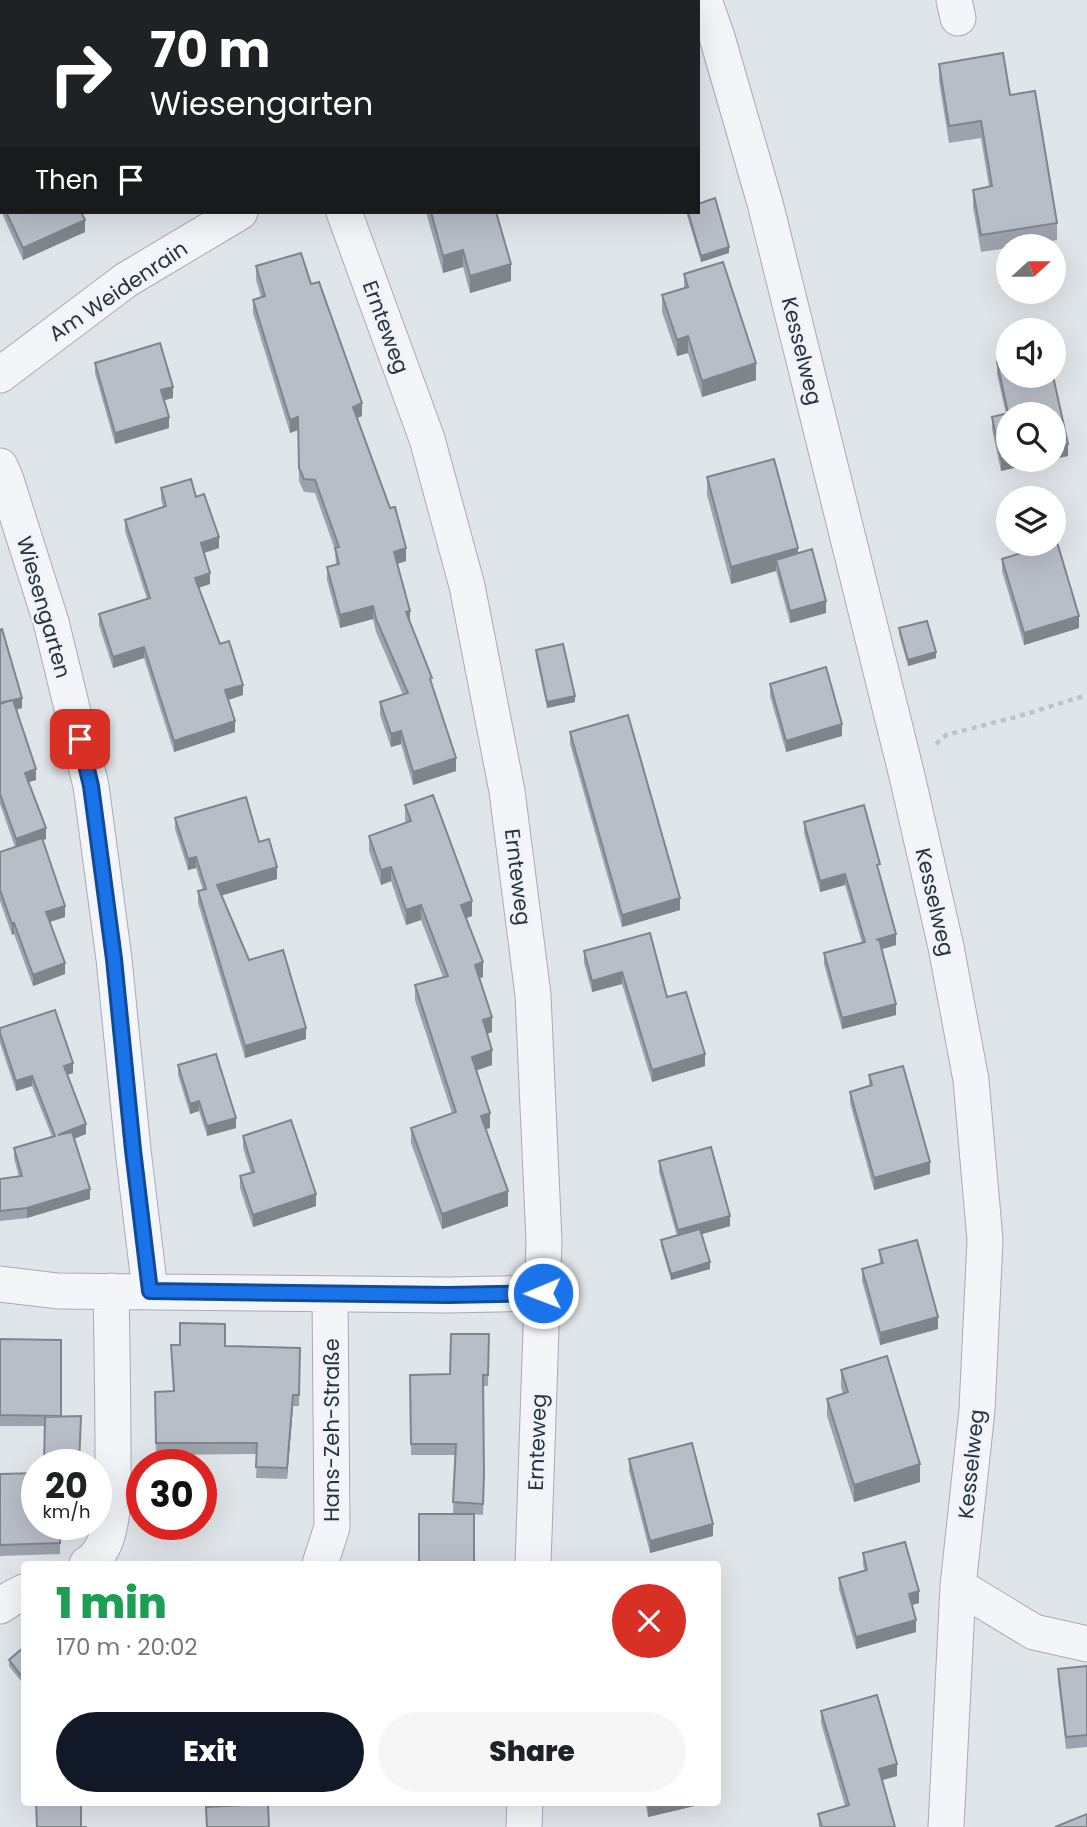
<!DOCTYPE html>
<html lang="en">
<head>
<meta charset="utf-8">
<style>
	body { margin:0; font-family:Poppins,sans-serif; background:#f6f6f6; color:#202124; height:100vh; display:flex; flex-direction:column; font-size:26px; white-space:nowrap }
	* { box-sizing:border-box; margin:0 }
	p { font-size:23px; color:#757577 }
	.icon { flex:none; width:38px; height:38px; fill:none; stroke:currentColor; stroke-width:2; stroke-linecap:round; stroke-linejoin:round }
	.map { position:relative; flex:1; overflow:hidden }
	.sheet { position:absolute; left:21px; top:1561px; width:700px; height:245px; display:flex; flex-direction:column; background:#fff; border-radius:7px; box-shadow:0 7px 28px #0002 }
	.sheet>* { flex:none }
	.banner { position:absolute; left:0px; top:0px; width:700px; height:214px; box-shadow:0 7px 28px #0002; background:#202124; color:#fff; overflow:hidden }
	.needle { width:46px; rotate:69deg }
	.buttons { position:absolute; left:996px; top:234px; display:grid; gap:14px }
	.buttons a { display:grid; place-items:center; width:70px; height:70px; border-radius:50%; background:#fff; box-shadow:0 7px 28px #0002; font-size:35px }
	.speed { position:absolute; left:21px; top:1449px; display:flex; gap:14px; font-size:35px; font-weight:700; text-align:center }
	.speed>* { display:grid; place-content:center; width:91px; height:91px; border-radius:50%; background:#fff; box-shadow:0 7px 28px #0002; line-height:1 }
	.speed small { font-size:18px; font-weight:400 }
	.speed .limit { border:10px solid #d22; background:#fff; color:#111 }
	.pin { position:absolute; display:grid; place-items:center; width:60px; height:60px; color:#fff; margin:-30px; border-radius:14px; box-shadow:0 4px 10px #0006 }
	.me { position:absolute; width:77px; margin:-38px; rotate:269deg; stroke-linejoin:round; filter:drop-shadow(0 0 5px #0008) }
	.turn { display:flex; align-items:center; gap:24px; height:147px; padding:0 35px; font-size:32px }
	.turn .icon { width:91px; height:91px; stroke-width:2.5 }
	.turn b { display:block; font-size:49px; line-height:60px }
	.then { display:flex; align-items:center; height:66px; padding:0 35px; background:#0003; gap:14px; font-size:26px }
	.round { display:grid; place-items:center; flex:none; width:74px; height:74px; border-radius:37px; background:#f6f6f6 }
	.head { display:flex; align-items:center; justify-content:space-between; height:119px; padding:0 35px }
	h1 { font-size:42px; font-weight:800; line-height:52px; color:#1e9e55 }
	.cta { display:flex; gap:14px; margin-top:auto; padding:14px 35px }
	.cta a { flex:1; height:80px; border-radius:42px; background:#111827; color:#fff; font-size:28px; font-weight:800; line-height:80px; text-align:center }
	.cta a+a { background:#f6f6f6; color:#202124 }
	.map>svg:first-child { display:block }
	.lines { fill:none; stroke-linecap:round; stroke-linejoin:round }
	.minor-casing { stroke:#a5acb5; stroke-width:37 }
	.path { stroke:#bec3c9; stroke-width:4.5; stroke-dasharray:5 5; stroke-linecap:butt }
	.minor { stroke:#f3f5f8; stroke-width:35 }
	.wall { fill:#9da3ac }
	.shaded-wall { fill:#80858c }
	.building { fill:#b7bec8; stroke:#80858c; stroke-width:2 }
	.route-casing { stroke:#114b97; stroke-width:18 }
	.route { stroke:#1a73e8; stroke-width:12 }
	.labels { text-anchor:middle; dominant-baseline:central; stroke-width:5; stroke-linejoin:round; paint-order:stroke }
	.street-label { font-size:21px; fill:#273343; stroke:#f0f3f7 }
</style>
</head>
<body>
<div class="map">
<svg width="1087" height="1827" viewBox="0 0 1087 1827">
	<rect width="100%" height="100%" fill="#e0e5ea"/>
	<g class="lines">
		<defs>
			<path id="minor" d="M270,0l1,2
				M704,0l13,37 48,166 142,573 39,171 25,133 14,160 -8,170 -19,176 -12,241
				M954,0l4,18
				M344,212l83,227 40,147 40,205 26,204 11,246 -11,323
				M0,375l126,-95 114,-68
				M0,466l6,14 45,142 40,164 23,173 19,191 17,141
				M0,1284l58,7 390,4 95,-2
				M87,1564c8,-4 16,-16 19,-25 9,-26 7,-58 7,-86 0,-54 -1,-108 -2,-162
				M320,1564l12,-37 -2,-233
				M958,1586l76,46 53,12
				M0,1606l12,-8 12,-6
				M524,1827l1,-25"/>
		</defs>
		<use href="#minor" class="minor-casing"/>
		<path class="path" d="M936,744l10,-9 70,-18 71,-22"/>
		<use href="#minor" class="minor"/>
	</g>
	<path class="wall" d="M939,64l71,31 47,128v17l-42,7h-7v1l-27,4 -8,-45v-17l16,-3 -8,-49 -32,5 -10,-62z
		M2,177v35h79l4,20 -62,28 -23,-51v-31z
		M426,212h70l15,69 -41,12 -7,-26 -20,6z
		M686,212h12l31,41 -28,9z
		M256,266l55,18 51,132 -5,2 49,143 -9,3 13,59 22,61 24,87 -43,14 -12,-41 -10,3 -11,-32v-13l23,-7 -27,-63 -3,-13 -33,9 -13,-48v-13l9,-2 -1,-15 -20,-57 -11,-1 -5,-11 -1,-51 -8,3 -37,-120v-13l8,-3 -5,-17z
		M684,274l72,106 -54,17 -14,-44 -11,3 -15,-44v-17l22,-7z
		M1008,360v16h45l15,68v12l-14,3v-44h-46v45h40l-47,11 -9,-42v-12l14,-3 -9,-40v-12z
		M95,363l78,35 -9,2 5,28 -54,16 -20,-71z
		M707,477l91,76 28,60 -36,10 -14,-52 -45,13 -24,-89z
		M161,488l35,9 23,51 -15,5 6,31 -12,4 22,56 23,51 -15,5 7,32 -61,20 -30,-94 -31,10 -14,-43v-11l48,-15 -22,-68v-11l38,-13 -2,-8z
		M1002,559l77,69 -55,17 -22,-74z
		M899,628l37,30 -28,8 -9,-32z
		M0,630l22,78 -5,2 19,70 -7,2 17,57 -4,1 23,77 -15,5 15,52 -32,12 -19,-52 -2,1 -12,-34v-49l15,-5 -15,-43z
		M536,650l39,52 -28,6 -11,-52z
		M770,684l72,52 -56,16 -16,-56z
		M570,732l110,178 -58,17 -52,-183z
		M405,805l67,111 -6,2 17,59 -4,1 13,54 -5,2 5,31 -16,5 14,58 -4,1 22,77 -66,23 -31,-86v-15l41,-15 -37,-113v-15l28,-8 -22,-57 -15,5 -15,-44 -10,4 -12,-34v-15l37,-14 -1,-2z
		M175,818l84,24 18,37 -56,16 28,65 57,79 -61,19 -47,-155v-12l5,-1 -7,-22 -8,2 -13,-41z
		M804,822l76,53 16,70 -14,4 14,66 -54,14 -18,-65v-11l38,-10 -17,-58 -25,7 -16,-59z
		M584,951l83,46 38,69 -53,16 -30,-98 -30,8 -8,-29z
		M0,1028l73,45 -6,2 19,59 -12,5 16,60 -63,19 -27,3v-42l19,-2 -5,-19v-10l38,-11 -20,-51 -16,5 -16,-48z
		M178,1065l58,63 -29,8 -8,-25 -9,3 -12,-39z
		M869,1075l61,99 -56,16 -24,-87v-11l19,-6z
		M243,1136l73,70 -63,21 -13,-39v-12l11,-3 -8,-25z
		M659,1161l71,65 -28,8 8,35 -39,11 -10,-34v-6l16,-4 -18,-64z
		M879,1250l59,79 -58,16 -18,-64v-12l18,-5z
		M489,1334l-1,52h-5l1,100 -1,29 -30,-2 2,-58h-44l-1,-80 40,-1z
		M0,1339l61,1 -16,86h-45z
		M171,1345l129,3 -1,58h-6l-6,73 -31,-1 1,-24 -101,1 -1,-63 19,-1z
		M841,1370l79,112 -66,20 -27,-86v-17l16,-5 -2,-7z
		M629,1459l84,77 -63,17 -21,-82z
		M0,1474l60,50v30l-60,2z
		M863,1553l56,50 -7,2 4,27 -60,17 -17,-60v-11l25,-8 -1,-6z
		M24,1647v38l-15,-19v-6z
		M1087,1666v81l-21,2 -8,-68v-12z
		M821,1711l76,65 -15,4 13,47h-76l-1,-13 27,-8 -24,-83z
		M645,1802h58v2l-55,13z"/>
	<path class="shaded-wall" d="M592,0h33l-6,2h-32z
		M2,112v11l-2,1v-11z
		M85,220v12l-62,28v-12z
		M729,247v6l-28,9v-6z
		M463,250v17l-20,6v-17z
		M511,264v17l-41,12v-17z
		M688,336v17l-11,3v-16z
		M756,363v17l-54,17v-16z
		M173,387v11l-12,3v-11z
		M362,403v13l-9,4v-13z
		M169,417v11l-54,16v-11z
		M298,417v13l-8,3v-13z
		M1068,444v12l-14,3v-12z
		M1008,457v3h40l-47,11v-12z
		M219,537v11l-18,6v-11z
		M406,548v13l-12,4v-13z
		M798,548v17l-22,-5v11l-45,13v-17z
		M210,573v11l-15,5v-11z
		M826,601v12l-36,10v-12z
		M373,606v13l-33,9v-13z
		M410,611v13l-4,-12z
		M1079,616v12l-55,17v-12z
		M144,647v11l-31,10v-11z
		M936,652v6l-28,8v-6z
		M243,685v10l-18,6v-11z
		M575,696v6l-28,6v-6z
		M22,698v10l-9,2v-10z
		M235,721v11l-61,20v-11z
		M842,724v12l-56,16v-11z
		M401,731v13l-10,3v-13z
		M456,758v13l-43,14v-13z
		M36,769v11l-11,3v-10z
		M46,828v11l-30,10v-10z
		M196,857v11l-8,2v-11z
		M277,867v12l-60,18v-12z
		M391,867v14l-10,4v-15z
		M845,874v11l-25,7v-11z
		M680,898v12l-58,17v-12z
		M472,901v15l-11,4v-15z
		M421,905v15l-15,5v-15z
		M65,906v11l-19,6v-11z
		M14,923v11l-2,1v-11z
		M896,934v11l-20,6v-11z
		M483,962v15l-8,3v-15z
		M65,963v11l-32,12v-11z
		M622,972v12l-30,8v-11z
		M896,1004v11l-54,14v-11z
		M492,1017v15l-9,3v-15z
		M306,1028v11l-61,19v-12z
		M492,1050v15l-20,7v-15z
		M705,1054v12l-53,16v-12z
		M73,1063v10l-9,3v-10z
		M32,1076v10l-16,5v-10z
		M199,1101v10l-9,3v-10z
		M490,1113v15l-9,2v-14z
		M236,1118v10l-29,8v-10z
		M86,1124v10l-28,11v-10z
		M930,1162v12l-56,16v-12z
		M90,1189v10l-63,19v-10z
		M508,1191v15l-66,23v-15z
		M316,1194v12l-63,21v-12z
		M730,1216v10l-52,15v-11z
		M710,1262v7l-39,11v-6z
		M938,1317v12l-58,16v-12z
		M293,1395v11l-6,73v-11z
		M920,1464v18l-66,20v-17z
		M713,1524v12l-63,17v-12z
		M919,1591v12l-10,3v-12z
		M916,1620v12l-60,17v-12z
		M897,1764v12l-18,5v-12z
		M658,1802h45v2l-55,13v-12z"/>
	<path class="building" d="M154,0h76v2h-75z
		M369,0h74l1,2h-75z
		M561,0h31l-5,2h-25z
		M2,27v85l-2,1v-85z
		M1003,53l7,42 25,-4 22,132 -76,12 -8,-45 19,-4 -11,-65 -32,5 -10,-62z
		M2,177v25l-2,-4v-20z
		M715,198l14,49 -28,9 -13,-44h10v-8z
		M6,212h75l4,8 -62,28z
		M431,212h65l15,52 -41,12 -7,-26 -20,6z
		M301,253l10,31 8,-2 43,121 -9,4 37,101 5,-1 11,41 -12,4 16,59 -4,1 26,66 -2,1 26,79 -43,14 -12,-41 -10,3 -11,-32 28,-9 -32,-74 -3,-13 -33,9 -13,-48 12,-3 -4,-16 4,-1 -24,-67 -11,-1 -5,-11 -1,-51 -8,3 -37,-120 12,-4 -9,-30z
		M723,262l33,101 -54,18 -14,-45 -11,4 -15,-45 26,-8 -4,-13z
		M160,343l13,44 -12,3 8,27 -54,16 -20,-70z
		M1008,360v16h45l15,68 -14,3v-32h-46v42l-7,2 -9,-42 16,-4 -11,-51z
		M774,459l24,89 -67,19 -24,-90z
		M191,479l5,18 8,-3 15,43 -18,6 9,30 -15,5 25,66 9,-3 14,44 -18,5 10,31 -61,20 -30,-94 -31,10 -14,-43 51,-16 -25,-78 41,-14 -5,-18z
		M1057,542l22,74 -55,17 -22,-74z
		M812,549l14,52 -36,10 -14,-51z
		M927,621l9,31 -28,8 -9,-32z
		M2,629l20,69 -9,2 23,69 -11,4 21,55 -30,11 -16,-45v-90l12,-4 -12,3v-73z
		M563,644l12,52 -28,6 -11,-52z
		M826,667l16,57 -56,17 -16,-57z
		M628,715l52,183 -58,17 -52,-183z
		M433,795l39,106 -11,4 22,57 -8,3 17,52 -9,3 9,30 -20,7 18,56 -9,3 27,75 -66,23 -31,-86 45,-16 -41,-127 33,-9 -27,-71 -15,5 -15,-43 -10,3 -12,-34 42,-15 -6,-16z
		M246,797l13,45 10,-3 8,28 -60,18 32,75 34,-10 23,78 -61,18 -47,-155 8,-2 -10,-32 -8,2 -13,-41z
		M864,805l16,59 -3,1 19,69 -20,6 3,-1 17,65 -54,14 -18,-65 41,-11 -20,-68 -25,7 -16,-59z
		M42,838l23,68 -19,6 19,51 -32,12 -19,-52 -2,1 -12,-34v-38z
		M650,933l17,64 19,-5 19,62 -53,16 -30,-98 -30,9 -8,-30z
		M55,1010l18,53 -9,3 22,58 -28,11 14,-3 18,57 -63,19 -27,3v-32l22,-3 -8,-28 41,-12 -23,-60 -16,5 -16,-48v-5z
		M216,1054l20,64 -29,8 -8,-25 -9,3 -12,-39z
		M903,1066l27,96 -56,16 -24,-86 22,-7 -3,-10z
		M291,1120l25,74 -63,21 -13,-39 14,-4 -11,-36z
		M711,1147l19,69 -52,14 -19,-69z
		M700,1229l10,33 -39,12 -10,-34z
		M917,1240l21,77 -58,16 -18,-64 21,-6 -4,-13z
		M180,1323l45,1v22l75,2 -1,47h-6l-6,73 -31,-1 1,-24h-101l-1,-51 19,-1 -3,-46h9z
		M451,1334h38l-1,41h-5l1,100 -1,29 -30,-2 3,-58h-45l-1,-69 40,-1z
		M0,1339l61,1v76l-61,-1z
		M887,1356l33,108 -66,21 -27,-86 21,-7 -7,-22z
		M81,1416l-2,49h-35l1,-48z
		M692,1443l21,81 -63,17 -21,-82z
		M37,1473v51h23v19l-60,2v-71z
		M419,1514h55v50h-55z
		M905,1542l14,49 -10,3 7,26 -60,17 -17,-59 28,-8 -4,-17z
		M24,1647v32l-15,-19z
		M1087,1666v69l-21,2 -8,-68z
		M877,1695l20,69 -18,5 16,58h-73l-4,-13 31,-9 -28,-94z
		M36,1802h45v25h6h-50z
		M268,1804l1,23h-62l-1,-20z
		M1087,1814v13h-32z"/>
	<g class="lines">
		<defs>
			<path id="route" d="M80,739l11,47 23,173 19,191 17,141 298,4 95,-2"/>
		</defs>
		<use href="#route" class="route-casing"/>
		<use href="#route" class="route"/>
	</g>
	<g class="labels">
		<g class="street-label">
			<text transform="translate(118 291) rotate(-34)">Am Weidenrain</text>
			<text transform="translate(386 327) rotate(70)">Ernteweg</text>
			<text transform="translate(802 351) rotate(76)">Kesselweg</text>
			<text transform="translate(44 607) rotate(74)">Wiesengarten</text>
			<text transform="translate(518 877) rotate(83)">Ernteweg</text>
			<text transform="translate(935 902) rotate(77)">Kesselweg</text>
			<text transform="translate(331 1430) rotate(-90)">Hans-Zeh-Straße</text>
			<text transform="translate(537 1442) rotate(-88)">Ernteweg</text>
			<text transform="translate(971 1464) rotate(-84)">Kesselweg</text>
		</g>
	</g>
</svg>
<div class="buttons">
<a><svg class="needle" viewBox="-14 -14 28 28"><path d="M0-13l5 13h-10z" fill="#e53935"/><path d="M0 13l5-13h-10z" fill="#757577"/></svg></a>
<a><svg class="icon" aria-label="sound" viewBox="0 0 24 24"><path d="M4 9h4l5-4v14l-5-4H4zM17 9q2 3 0 6"/></svg></a>
<a><svg class="icon" aria-label="search" viewBox="0 0 24 24"><circle cx="10" cy="10" r="6"/><path d="M15 15l6 6"/></svg></a>
<a><svg class="icon" aria-label="layers" viewBox="0 0 24 24"><path d="M12 4l9 5-9 5-9-5zM3 14l9 5 9-5"/></svg></a>
</div>
<div class="speed"><div>20<small>km/h</small></div><div class="limit">30</div></div>
<div class="pin" style="left:80px;top:739px;background:#d93025"><svg class="icon" aria-label="arrive" viewBox="0 0 24 24"><path d="M6 21V4h12l-3 4 3 4H6"/></svg></div>
<svg class="me" style="left:543px;top:1293px" viewBox="-20 -20 40 40"><circle r="17" fill="#1a73e8" stroke="#fff" stroke-width="3"/><path d="M0-11L8 9 0 5-8 9z" fill="#fff"/></svg>
<div class="banner">
<div class="turn"><svg class="icon" aria-label="right" viewBox="0 0 24 24"><path d="M7 20v-9h11M14 6l5 5-5 5"/></svg><div><b>70 m</b>Wiesengarten</div></div>
<div class="then">Then<svg class="icon" aria-label="arrive" viewBox="0 0 24 24"><path d="M6 21V4h12l-3 4 3 4H6"/></svg></div>
</div>
<section class="sheet">
<div class="head"><div><h1>1 min</h1><p>170 m · 20:02</p></div><a class="round" style="background:#d93025;color:#fff"><svg class="icon" aria-label="close" viewBox="0 0 24 24"><path d="M6 6l12 12M18 6L6 18"/></svg></a></div>
<div class="cta"><a>Exit</a><a>Share</a></div>
</section>
</div>
</body>
</html>
